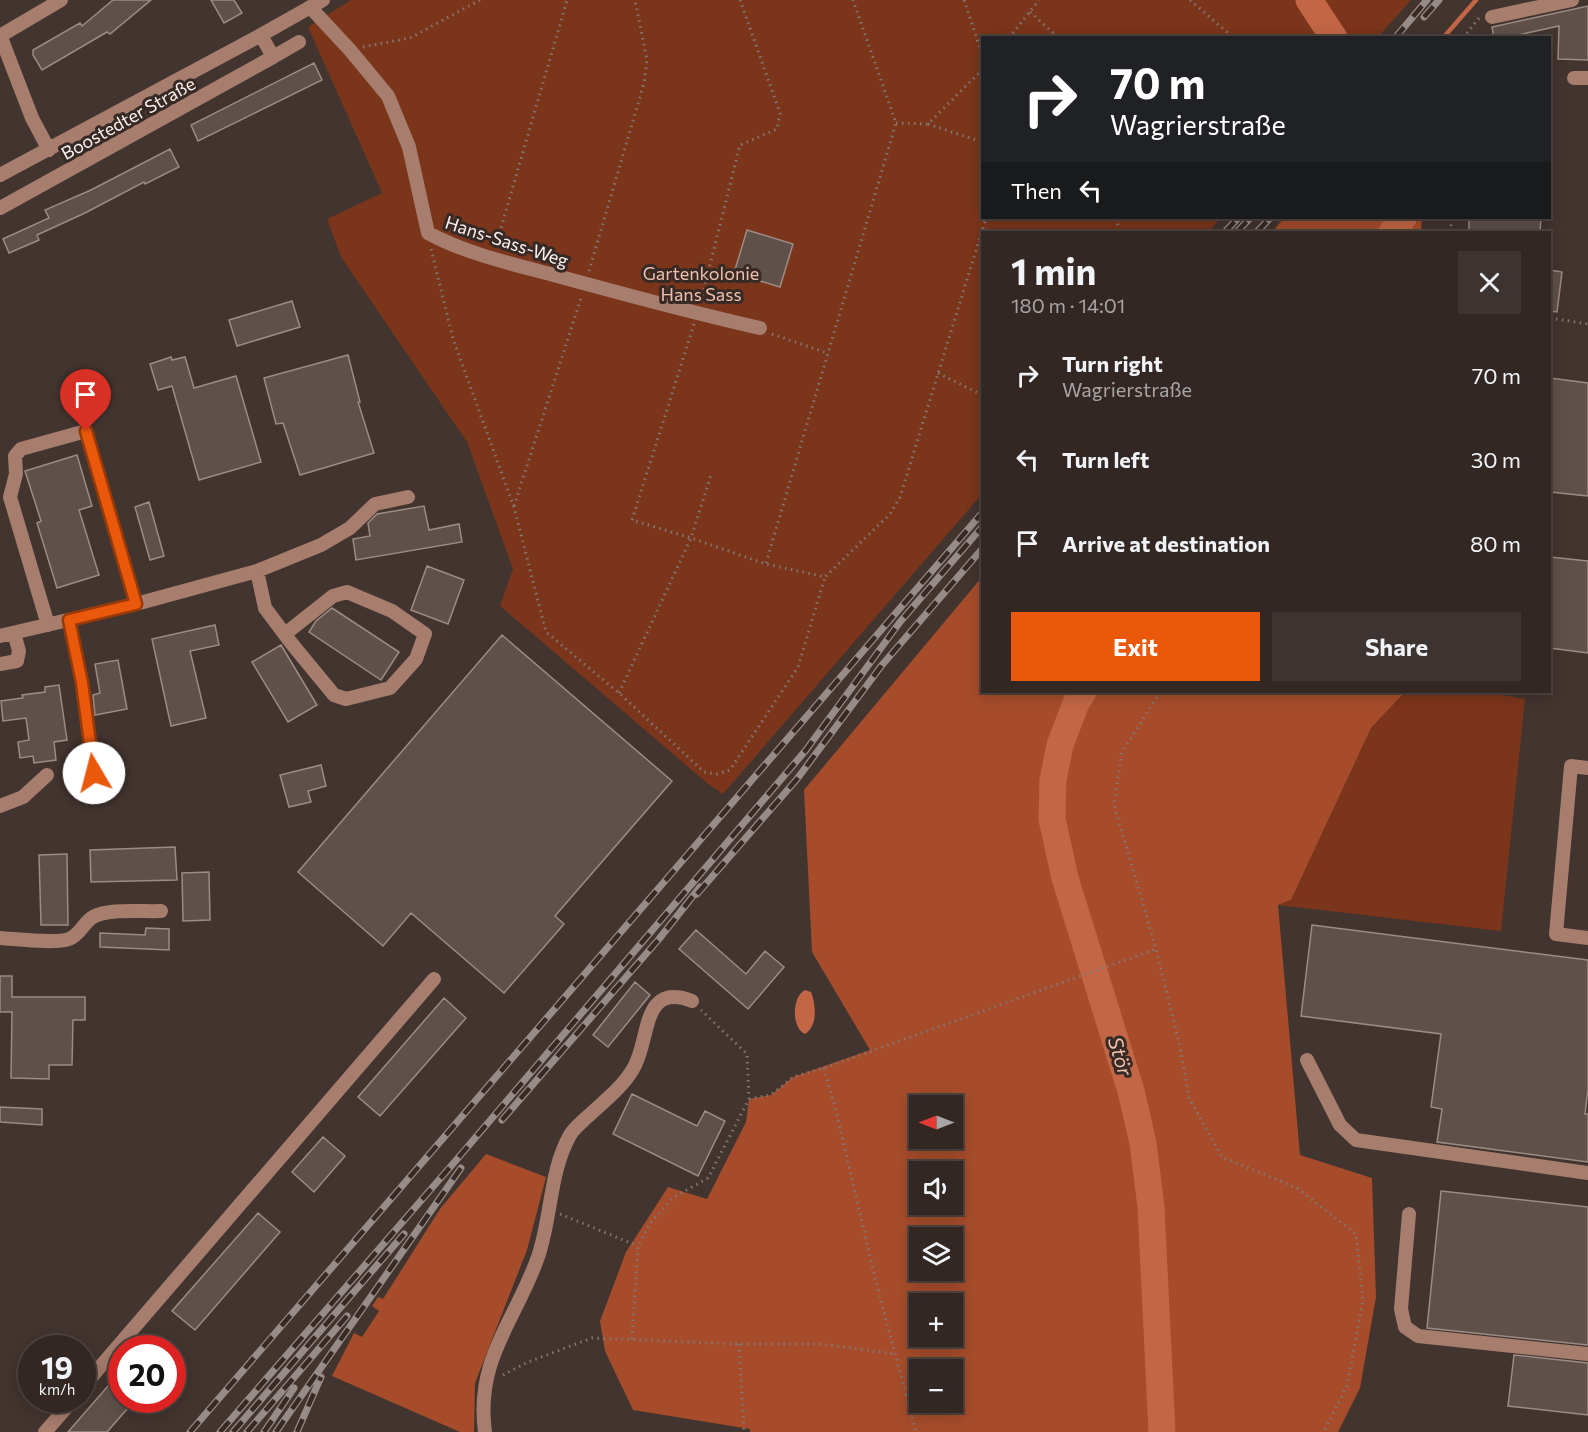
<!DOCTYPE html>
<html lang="en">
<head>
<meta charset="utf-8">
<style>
	body { margin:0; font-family:Commissioner,sans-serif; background:#3d3330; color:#f1f3f6; height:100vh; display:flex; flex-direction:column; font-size:22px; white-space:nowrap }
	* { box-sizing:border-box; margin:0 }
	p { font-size:20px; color:#a8a5a6 }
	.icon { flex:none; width:33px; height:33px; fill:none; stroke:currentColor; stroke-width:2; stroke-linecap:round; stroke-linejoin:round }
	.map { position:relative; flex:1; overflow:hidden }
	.drawer { position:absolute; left:981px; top:231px; width:570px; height:462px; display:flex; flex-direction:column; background:#322723; border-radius:0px; box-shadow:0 3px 15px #0003,0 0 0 2px #4d4441 }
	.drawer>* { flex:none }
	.hud { position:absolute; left:981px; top:36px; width:570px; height:183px; border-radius:0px; box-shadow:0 3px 15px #0003,0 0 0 2px #4d4441; background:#202124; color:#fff; overflow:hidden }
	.needle { width:39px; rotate:270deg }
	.controls { position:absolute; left:909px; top:1095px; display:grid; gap:12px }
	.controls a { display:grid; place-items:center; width:54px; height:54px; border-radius:0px; background:#322723; box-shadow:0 3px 15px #0003,0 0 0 2px #4d4441; font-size:30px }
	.speed { position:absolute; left:18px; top:1335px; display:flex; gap:12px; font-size:30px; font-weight:700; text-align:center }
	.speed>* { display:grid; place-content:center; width:78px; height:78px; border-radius:50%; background:#322723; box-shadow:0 3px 15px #0003,0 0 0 2px #4d4441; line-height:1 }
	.speed small { font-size:15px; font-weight:400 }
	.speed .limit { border:9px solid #d22; background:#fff; color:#111 }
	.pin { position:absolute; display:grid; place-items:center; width:51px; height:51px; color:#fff; margin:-62px -26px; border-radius:50% 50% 50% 0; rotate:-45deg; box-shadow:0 0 6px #0007 }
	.pin .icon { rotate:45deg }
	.me { position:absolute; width:66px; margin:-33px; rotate:352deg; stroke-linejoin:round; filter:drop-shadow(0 0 4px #0008) }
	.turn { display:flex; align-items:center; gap:21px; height:126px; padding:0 30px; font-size:27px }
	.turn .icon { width:78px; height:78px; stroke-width:2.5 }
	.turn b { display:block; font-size:42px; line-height:51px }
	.then { display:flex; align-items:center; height:57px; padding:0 30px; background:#0003; gap:12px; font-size:22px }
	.round { display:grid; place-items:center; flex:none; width:63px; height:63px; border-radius:0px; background:#3d3330 }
	.overview { display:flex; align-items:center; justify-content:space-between; height:102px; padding:0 30px }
	h1 { font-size:36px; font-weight:700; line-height:45px }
	.cta { display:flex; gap:12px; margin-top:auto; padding:12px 30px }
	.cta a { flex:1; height:69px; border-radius:0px; background:#ea580c; color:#fff; font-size:24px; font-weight:700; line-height:69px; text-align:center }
	.cta a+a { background:#3d3330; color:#f1f3f6 }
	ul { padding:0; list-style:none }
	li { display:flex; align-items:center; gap:18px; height:84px; padding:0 30px }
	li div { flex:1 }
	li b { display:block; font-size:22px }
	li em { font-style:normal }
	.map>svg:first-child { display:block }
	.green { fill:#7b351b }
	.forest { fill:#a64c2b; fill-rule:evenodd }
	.water { fill:#c26645 }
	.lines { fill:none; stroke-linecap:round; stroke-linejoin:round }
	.stream { stroke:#c26645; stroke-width:4.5 }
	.river { stroke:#c26645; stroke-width:27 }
	.building { fill:#5f504a; stroke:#9d8b85; stroke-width:1.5 }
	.path { stroke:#847773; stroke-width:3; stroke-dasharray:1.5 4.5; stroke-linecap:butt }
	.minor { stroke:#a77d6e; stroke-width:14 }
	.rail-casing { stroke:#988c88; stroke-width:7 }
	.rail { stroke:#372a25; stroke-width:4.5; stroke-dasharray:14; stroke-linecap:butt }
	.route-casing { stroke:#983908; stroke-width:15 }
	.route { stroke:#ea580c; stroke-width:10 }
	.labels { text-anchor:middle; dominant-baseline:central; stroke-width:6; stroke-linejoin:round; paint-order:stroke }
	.street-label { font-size:18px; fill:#fbf1ee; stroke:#372a25 }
	.park-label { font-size:18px; fill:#f1bfae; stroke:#372a25 }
	.water-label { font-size:20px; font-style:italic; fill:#f1bfad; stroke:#372a25 }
</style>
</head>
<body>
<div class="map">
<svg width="1588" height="1432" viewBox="0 0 1588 1432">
	<rect width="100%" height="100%" fill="#42342f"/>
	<path class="green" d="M351,0h1060l-33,37 -396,1v180h239l-13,14h-226v262l-259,300 -15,-10 -208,-178 13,-37 -46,-127 -126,-185 -14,-38 55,-26 -74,-166z
		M1405,692h81l39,7 -24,232 -223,-26 13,-5 80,-172z"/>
	<path class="forest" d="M1284,218h138l-1,14h-149z
		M982,577v115h423l-34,36 -80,172 -13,5 22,250 72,23 4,119 -16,91 -22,44h-588v-3l-117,-19 -28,-59 -5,-30 26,-69 42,-65 39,12 39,-77 3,-23 22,-4 22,-18 77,-27 -58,-98 -8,-162zM920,1106h32v32h-32zM920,1172h32v32h-32zM920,1238h32v32h-32zM920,1304h32v32h-32zM920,1370h32v32h-32z
		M486,1154l60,23 -19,73 -52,133 -1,49h-14l-128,-56 22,-43 8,4 17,-26 -7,-5 6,-9 5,2 57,-90z"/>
	<path class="water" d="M805,990l6,2c5,13 7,34 -6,42 -14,-6 -13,-38 0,-44z"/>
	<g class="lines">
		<path class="stream" d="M1443,38l33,-38"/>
		<path class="river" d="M1309,0l25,38
			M1392,232l11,-14
			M1083,692l-7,11 -16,42 -7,35 -1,39 13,59 66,213 12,52 8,64 11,225"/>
	</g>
	<path class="building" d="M113,0h38l-41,34 -3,-2 -65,38 -9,-15v-5l47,-27 2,3z
		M211,0h23l8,13 -18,10z
		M1588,6v54l-30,-1 1,-33 -55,12h-10l-2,-11z
		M314,63l8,17 -124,61 -7,-16z
		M170,149l9,18 -34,17 -1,-2 -59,31 -48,22 2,5 -30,13 -6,-14 46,-21 -4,-8 46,-20z
		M1469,218h72l-1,14h-71z
		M747,230l46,14 -13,43 -46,-14z
		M1550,270l12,2 -5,40 -7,-1z
		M292,301l8,26 -63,19 -8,-26z
		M348,355l12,47h-2l16,51 -74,22 -17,-52 -7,1 -12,-46z
		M171,357l1,3 13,-3 9,31 42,-12 25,86 -62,18 -27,-94 -14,4 -8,-26z
		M1550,378l38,5v113l-38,-4z
		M77,455l15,51 -13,4 20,65 -42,13 -20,-65 4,-2 -16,-50z
		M149,502l15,54 -14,4 -15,-53z
		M424,506l5,24 30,-6 3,18 -106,18 -3,-21 17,-3 -2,-13 9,-9z
		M1550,557l38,4v92l-38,-5z
		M427,566l37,14 -16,44 -37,-14z
		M332,608l67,44 -18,28 -72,-48 7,-11z
		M215,625l4,20 -29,6 16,67 -35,8 -19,-87z
		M502,635l170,146 -117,135 9,8 -60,69 -93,-80 -28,33 -85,-74z
		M281,645l36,60 -29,17 -36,-60z
		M118,660l9,49 -32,6 -2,-20 7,-2 -5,-29z
		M59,685l8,55 -13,2 2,18 -22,3 -1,-7 -13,2 -2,-16 11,-2 -3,-22 -23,3 -2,-20 22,-3 -1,-3 23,-3v-5z
		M321,765l5,21 -18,5 3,11 -22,5 -9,-32z
		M175,847l2,33 -86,2 -1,-32z
		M67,854l1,71h-27l-2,-70z
		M209,872l1,48 -27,1 -1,-48z
		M1312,925l276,35v129l-3,25h3v48l-151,-20 5,-33 -11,-2 10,-73 -140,-18z
		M146,928l23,1v21l-69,-3v-14l45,2z
		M696,930l50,44 19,-23 19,16 -36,42 -69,-60z
		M0,976h12v21h73v23h-12l-1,45h-23v14l-38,-1 1,-66h-12z
		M635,982l15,13 -42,52 -15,-12z
		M444,998l22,20 -86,98 -22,-19z
		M632,1094l65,32 8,-15 20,10 -27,55 -85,-42z
		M0,1107l42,2v16l-42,-3z
		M323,1137l22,19 -31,36 -22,-20z
		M1441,1191l147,16v138l-161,-17z
		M258,1213l22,19 -85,98 -23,-19z
		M1514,1355l74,8v52l-80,-9z
		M122,1370v30h13l-28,32h-39z"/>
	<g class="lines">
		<path class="path" d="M964,0l18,54
			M1190,0l44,38
			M1030,12l29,26
			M1009,38l30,-38
			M1463,38l16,-20
			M363,47l47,-9 70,-38
			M896,123l32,1 54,-54
			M928,124l54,18
			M1116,218l4,14
			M1451,232v-14
			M496,245l71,-245
			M431,249l22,90 61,168 32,125 73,61 85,79 13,2 13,-4 68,-103 27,-90
			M589,271l55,-188 3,-23 -12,-60
			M701,301l39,-156 37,-16 3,-16 -40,-113
			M1550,318l38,6
			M694,324l-62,196 59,18 75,26 59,13 65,-63 10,-17 86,-279
			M772,334l55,19
			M938,373l40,20 4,-2
			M514,506l68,-211
			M766,563l130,-440 -43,-123
			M1160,692l-38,60 -8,52 42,145 24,98 9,51 33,59 75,31 59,46 7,66 -16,86 -23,46
			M619,693l72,-155 20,-63
			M824,1068l13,47 39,167 40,150
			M749,1099l22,-4 22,-18 31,-9 332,-119
			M560,1214l78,32
			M632,1339l6,-93 12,-23 24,-26 34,-19 41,-79 -2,-45 -46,-44
			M739,1344l5,88
			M503,1375l25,-13 64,-24 147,6h81l75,10"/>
		<path class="minor" d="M310,7l40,43 38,46 21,51 19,86c37,20 80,30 122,41 69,19 139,38 210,54
			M1492,17l80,-17
			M0,35l32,83 17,32
			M0,36l61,-36
			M273,57l26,-15
			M1574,78h14
			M0,175l261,-140 62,-35
			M0,208l273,-151 -12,-22
			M257,571l8,37 27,36 42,51 12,4 44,-11 26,-29 9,-25 -33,-23 -45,-19 -14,4 -48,38
			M69,620l13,63 12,90
			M48,625l-38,-128 6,-23 -1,-18 6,-7 65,-18 50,173
			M0,636l136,-32 121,-33 64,-26 29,-17 25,-24 33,-7
			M0,664l17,-3 2,-10 -5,-18
			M1588,768l-17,-2 -15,168 32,4
			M0,806l23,-9 24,-22
			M0,938c17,1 55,6 69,1 11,-4 14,-16 24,-22 14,-9 50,-5 68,-6
			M1307,1060l33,65 16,15 232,33
			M1409,1214l-8,95 4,18 13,9 170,18
			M82,1388l352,-409
			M45,1432l28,-32
			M485,1432c-10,-73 31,-112 53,-175 14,-41 11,-84 32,-122 4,-7 11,-12 16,-17 16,-15 36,-30 47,-49 18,-28 7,-88 59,-68"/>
		<defs>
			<path id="rail" d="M1424,17l15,-17
				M1395,38l32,-38
				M1225,232l13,-14
				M1237,232l13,-14
				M1257,232l13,-14
				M697,894l100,-115 85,-114 100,-116
				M502,1120l157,-181 41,-52
				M190,1432l792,-919
				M220,1432l238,-274 348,-408 94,-128 82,-95
				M233,1432l171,-198
				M247,1432l100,-116
				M264,1432l30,-44
				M276,1432l185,-264
				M297,1432l24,-55"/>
		</defs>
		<use href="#rail" class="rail-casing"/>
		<use href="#rail" class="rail"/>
	</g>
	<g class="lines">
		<defs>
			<path id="route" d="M86,431l50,173 -67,16 13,63 12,90"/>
		</defs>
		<use href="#route" class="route-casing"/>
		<use href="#route" class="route"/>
	</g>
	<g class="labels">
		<g class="street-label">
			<text transform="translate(128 118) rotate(-29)">Boostedter Straße</text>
			<text transform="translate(507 241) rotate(18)">Hans-Sass-Weg</text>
		</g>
		<g class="park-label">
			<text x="701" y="273">Gartenkolonie<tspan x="701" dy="21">Hans Sass</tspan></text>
		</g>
		<g class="water-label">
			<text transform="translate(1121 1056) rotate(73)">Stör</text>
		</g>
	</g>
</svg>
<div class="controls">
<a><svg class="needle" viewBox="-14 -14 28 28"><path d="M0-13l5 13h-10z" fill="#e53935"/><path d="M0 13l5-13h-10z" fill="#a8a5a6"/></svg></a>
<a><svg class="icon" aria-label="sound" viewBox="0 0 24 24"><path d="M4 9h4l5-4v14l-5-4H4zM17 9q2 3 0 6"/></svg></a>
<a><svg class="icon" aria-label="layers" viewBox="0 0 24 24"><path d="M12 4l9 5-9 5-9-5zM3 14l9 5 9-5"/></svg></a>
<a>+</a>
<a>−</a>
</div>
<div class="speed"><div>19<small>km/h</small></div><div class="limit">20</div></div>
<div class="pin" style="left:86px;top:431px;background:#d93025"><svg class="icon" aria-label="arrive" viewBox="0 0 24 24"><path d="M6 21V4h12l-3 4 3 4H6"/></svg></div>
<svg class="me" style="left:94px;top:773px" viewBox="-20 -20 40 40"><circle r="19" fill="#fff"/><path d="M0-13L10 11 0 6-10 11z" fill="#ea580c"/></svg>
<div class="hud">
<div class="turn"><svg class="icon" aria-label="right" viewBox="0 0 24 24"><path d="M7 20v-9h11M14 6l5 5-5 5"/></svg><div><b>70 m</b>Wagrierstraße</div></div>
<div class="then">Then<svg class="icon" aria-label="left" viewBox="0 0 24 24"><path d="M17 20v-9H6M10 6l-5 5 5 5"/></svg></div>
</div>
<section class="drawer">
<div class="overview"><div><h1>1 min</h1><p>180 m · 14:01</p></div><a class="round"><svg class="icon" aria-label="close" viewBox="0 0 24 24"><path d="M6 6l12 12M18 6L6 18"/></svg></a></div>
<ul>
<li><svg class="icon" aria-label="right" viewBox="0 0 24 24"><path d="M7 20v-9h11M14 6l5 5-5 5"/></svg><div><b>Turn right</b><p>Wagrierstraße</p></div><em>70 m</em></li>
<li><svg class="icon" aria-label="left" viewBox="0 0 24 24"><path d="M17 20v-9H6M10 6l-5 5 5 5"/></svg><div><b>Turn left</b></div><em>30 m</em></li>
<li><svg class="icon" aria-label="arrive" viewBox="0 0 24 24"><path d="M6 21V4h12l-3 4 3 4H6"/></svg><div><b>Arrive at destination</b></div><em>80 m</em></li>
</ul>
<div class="cta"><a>Exit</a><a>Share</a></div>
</section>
</div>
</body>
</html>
